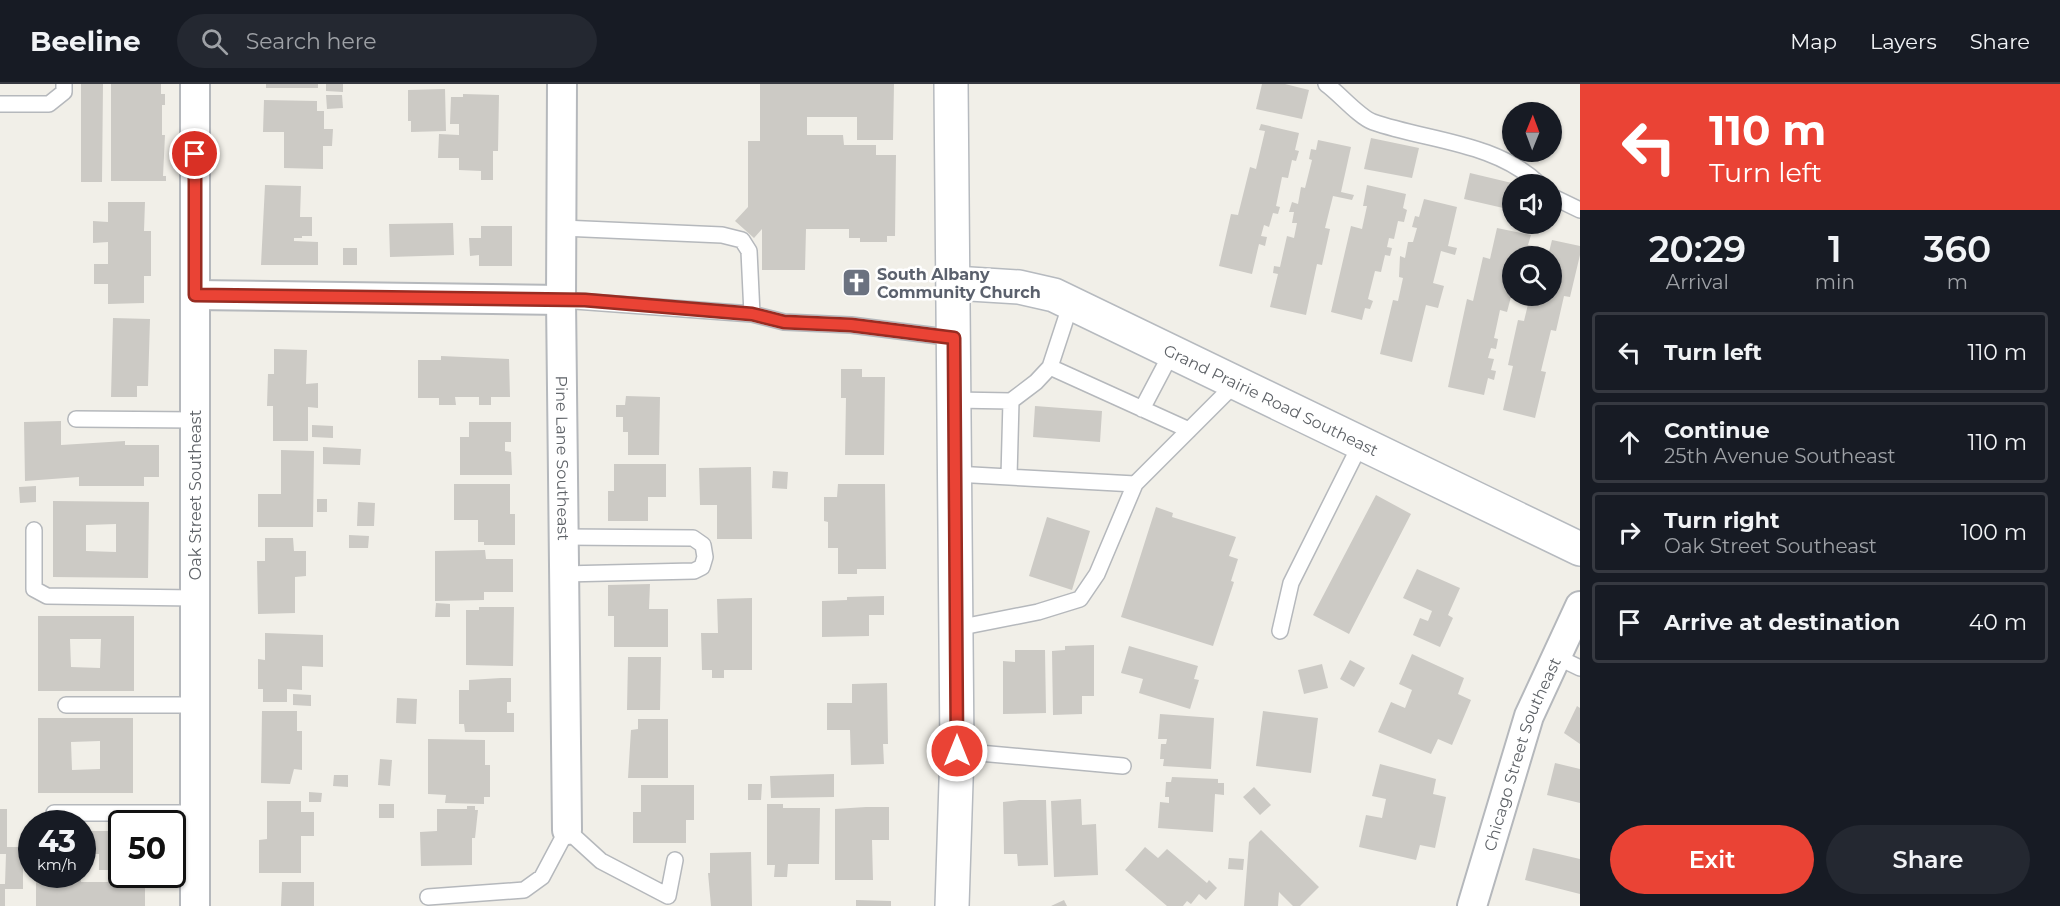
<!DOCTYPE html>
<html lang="en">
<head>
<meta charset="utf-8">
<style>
	body { margin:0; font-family:Montserrat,sans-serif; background:#242831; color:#f1f3f6; height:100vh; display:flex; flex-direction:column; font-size:22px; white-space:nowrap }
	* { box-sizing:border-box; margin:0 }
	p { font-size:20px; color:#9ea1a6 }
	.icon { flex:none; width:33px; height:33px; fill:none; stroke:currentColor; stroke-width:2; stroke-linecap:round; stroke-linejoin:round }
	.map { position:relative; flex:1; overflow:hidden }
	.sheet { display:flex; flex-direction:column; background:#171b24; width:480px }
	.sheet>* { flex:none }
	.top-card { background:#ea4335; color:#fff; overflow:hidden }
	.needle { width:39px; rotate:1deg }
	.fabs { position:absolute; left:1502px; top:18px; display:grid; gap:12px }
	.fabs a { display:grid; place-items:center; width:60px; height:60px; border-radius:50%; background:#171b24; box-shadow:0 2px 4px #0004; font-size:30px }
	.speed { position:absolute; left:18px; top:726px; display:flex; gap:12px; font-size:30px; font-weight:700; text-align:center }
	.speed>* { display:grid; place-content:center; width:78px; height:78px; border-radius:50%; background:#171b24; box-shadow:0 2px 4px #0004; line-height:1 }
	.speed small { font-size:15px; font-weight:400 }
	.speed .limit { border:3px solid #111; border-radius:9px; background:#fff; color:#111 }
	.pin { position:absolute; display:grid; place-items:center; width:51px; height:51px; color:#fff; margin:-26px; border:3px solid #fff; border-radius:50%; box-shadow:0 2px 6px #0007 }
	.me { position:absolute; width:66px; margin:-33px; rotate:0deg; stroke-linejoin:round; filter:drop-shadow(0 0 4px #0008) }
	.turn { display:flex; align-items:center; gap:21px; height:126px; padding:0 30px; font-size:27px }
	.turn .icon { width:78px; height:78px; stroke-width:2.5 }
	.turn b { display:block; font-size:42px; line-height:51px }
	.eta { display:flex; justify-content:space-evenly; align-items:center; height:102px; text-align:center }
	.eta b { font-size:36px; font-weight:600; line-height:42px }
	.action { display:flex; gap:12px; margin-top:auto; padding:12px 30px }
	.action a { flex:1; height:69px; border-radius:36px; background:#ea4335; color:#fff; font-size:24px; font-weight:600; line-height:69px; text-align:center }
	.action a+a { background:#242831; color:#f1f3f6 }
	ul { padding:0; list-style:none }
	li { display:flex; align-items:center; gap:18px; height:81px; margin:0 12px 9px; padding:0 18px; border:3px solid #363941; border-radius:6px }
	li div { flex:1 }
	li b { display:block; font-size:22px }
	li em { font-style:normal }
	header { display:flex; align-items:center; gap:36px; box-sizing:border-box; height:84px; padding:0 30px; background:#171b24; border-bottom:2px solid #363941 }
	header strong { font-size:28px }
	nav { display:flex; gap:33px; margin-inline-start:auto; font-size:21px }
	.search { width:420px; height:54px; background:#242831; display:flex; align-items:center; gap:15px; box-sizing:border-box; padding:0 21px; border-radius:33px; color:#9ea1a6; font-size:22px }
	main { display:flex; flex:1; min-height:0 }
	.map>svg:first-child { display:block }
	.building { fill:#cccac5; fill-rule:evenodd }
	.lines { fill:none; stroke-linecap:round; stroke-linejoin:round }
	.service-casing { stroke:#b5b8bc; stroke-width:18 }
	.minor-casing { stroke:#b5b8bc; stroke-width:32 }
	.secondary-casing { stroke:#b6babf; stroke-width:36 }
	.service { stroke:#fff; stroke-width:15 }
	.minor { stroke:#fff; stroke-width:28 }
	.secondary { stroke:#fff; stroke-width:33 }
	.route-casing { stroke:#982c22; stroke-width:15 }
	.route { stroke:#ea4335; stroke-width:10 }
	.labels { text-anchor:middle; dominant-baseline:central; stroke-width:5; stroke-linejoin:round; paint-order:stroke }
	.worship-label { font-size:16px; font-weight:bold; fill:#5b616d; stroke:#fff; text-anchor:start }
	.street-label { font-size:16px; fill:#5f6368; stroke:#fff }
</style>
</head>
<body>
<header>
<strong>Beeline</strong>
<div class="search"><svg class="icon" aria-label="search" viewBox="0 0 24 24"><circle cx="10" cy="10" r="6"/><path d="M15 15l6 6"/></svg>Search here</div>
<nav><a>Map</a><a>Layers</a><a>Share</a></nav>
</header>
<main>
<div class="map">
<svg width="1580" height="822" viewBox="0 0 1580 822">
	<rect width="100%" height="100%" fill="#f1efe8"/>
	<path class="building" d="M81,0h22l-1,98h-21z
		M111,0h50v10h4v11h-3v30h3l-2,41h3v5h-55z
		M266,0h52v4h-52z
		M326,0h17v8l-17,-1z
		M760,0h134l-1,56h-36v-23h-50v18h36l1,10h32v10h20l-1,81h-8v6h-27v-4h-11v-9h-43l-1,41h-43v-41l-8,9 -19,-17 13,-14v-66h12z
		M1262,0h23l24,6 -7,29 -46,-10z
		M445,5l1,42 -35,1v-11h-3v-31z
		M463,10l36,1 -1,56h-5v29h-12v-9l-22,-1v-12h-21l1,-24 20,1v-11h-9l1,-27h12z
		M326,11h16l1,13 -16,1z
		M264,16l53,1v10h7v18h9l-1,17h-9v23l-39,-1v-36h-21z
		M1261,40l38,9 -4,17 4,1 -3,10 -4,-1 -4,18 -6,-1 -6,29 4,1 -2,7 -5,-1 -4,14 -5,-2 -3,11 6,1 -2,9 -6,-2 -7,30 -33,-8 12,-52 7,1 12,-48 6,2 9,-38 -6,-1z
		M1371,54l48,10 -7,30 -48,-9z
		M1318,56l33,7 -10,45 13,3 -2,5 -19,-4 -8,32 5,1 -8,36 -5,-1 -11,51 -36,-8 8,-33 -5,-1 1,-7 6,1 7,-31 7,2 3,-15h-5l2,-11h-5l3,-10 6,2 3,-17 4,1 7,-28 -3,-1 2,-10 5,1z
		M1470,89l42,10v27l-48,-11z
		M265,101l36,1 -1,31h12v19h-10v2h-8v3l24,1v23h-57z
		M1367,101l39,9 -3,14 4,2 -3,12 -6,-1 -4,18 -5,-1 -2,9 5,1 -2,8 -5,-1 -4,17 -6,-1 -7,28 5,2 -3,8 -5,-1 -3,12 -31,-8 20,-86 11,3 5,-23h-4z
		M1424,115l33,8 -9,39 9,2 -2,7 -14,-4 -8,32 11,3 -6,22 -12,-3 -14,57 -32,-8 13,-54 5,1 5,-23 -4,-1 1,-21 5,2 3,-16h5l4,-14 -5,-1 3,-11 4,1z
		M108,118h37l-1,29h7v45h-7v27l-36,1v-20h-14v-20h14v-22l-15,1v-22l15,1z
		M453,139l1,32 -64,2 -1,-33z
		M481,142h31v40h-33v-11l-9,1 -1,-18h12z
		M1497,144l34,7 -3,10 5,1 -2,10h-19v37l-5,19 -7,-2 -6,28 4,1 -2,10 -5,-1 -3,10 6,1 -3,11 5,1 -2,9 -6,-2 -4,17 -36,-8 19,-88 6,2 10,-44 7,2z
		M1552,156l28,6v9l-10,42 -6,-1 -8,35 -5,-1 -10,41 5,1 -11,46 -32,-8 10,-44 -5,-1 10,-45 6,1 6,-25h21v-40h-3z
		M343,164h14v17h-14z
		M113,234l37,1 -2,67h-11v11h-26z
		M274,265l33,1 -1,34 12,-1v25l-10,-1v34h-35v-35h-6l1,-32h6z
		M441,272l68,3 1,38h-19v8h-12v-8h-24l1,8h-17v-7h-21v-38h23z
		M841,285h21v8h23l-1,78h-39l1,-57h-5z
		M626,312l34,1 -1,58h-31v-23h-5v-15h-7v-12h9z
		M1035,322l67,5 -2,31 -67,-5z
		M61,337v24l64,-4v4h34v32h-15v9h-65v-9l-54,4 -1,-59z
		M469,338h42v20h-6v9l6,1 1,23h-52v-38h9z
		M312,341l21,1v12l-21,-1z
		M323,363l38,2 -1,16 -37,-1z
		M281,366l33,1 -1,76h-55v-33h23z
		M614,380h52v33h-18v24h-40v-30h6z
		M751,383l1,72h-35v-34h-17l-1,-37z
		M773,387l15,1 -1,17 -15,-1z
		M454,400h56v30h5v31h-31v-3h-6v-22h-24z
		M838,400h47l1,85h-29v5h-19v-26h-10v-26l-4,-1v-24h13z
		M36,402v16l-16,1 -1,-16z
		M1376,411l35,19 -62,120 -36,-19z
		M317,415h10v13h-10z
		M53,417l96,1 -1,76 -95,-1zM116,440v28l-30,-1v-26z
		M358,418l17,1 -1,23h-17z
		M1156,423l17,6 -1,4 64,20 -7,19 9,3 -7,22 3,1 -21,64 -92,-29z
		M1047,433l43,14 -18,59 -43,-14z
		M349,451l20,1 -1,12h-19z
		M265,454h28l1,13h12v25l-11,1v36l-37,1 -1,-53h8z
		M485,466l1,9h27v33h-29v8l-49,1v-50z
		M1417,485l43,19 -12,27 5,3 -13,29 -27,-12 7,-17 8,3 4,-10 -29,-13z
		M650,500l-1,25h19v38h-54v-31h-6v-31z
		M884,512v19h-15v21l-47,1v-36l25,-1v-3z
		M752,514v72h-28v8h-12v-8h-10l-1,-37h17l-1,-34z
		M436,519l14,1v13h-15z
		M479,523h35l-1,59 -47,-1v-55h13z
		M38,532h96v75h-96zM70,555h31l-1,29 -29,-1z
		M265,549l58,2v32l-21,-1v24l-15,-1v13h-24v-13h-5v-30l7,1z
		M1094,561v51h-12v18l-29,1 -1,-64 13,-1v-4z
		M1129,562l69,20 -4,13 5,1 -9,29 -51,-16 4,-14 -22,-6z
		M1015,566h30l1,63 -43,1v-53l12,1z
		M1412,570l52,24 -6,16 13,6 -19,45 -14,-6 -7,15 -53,-22 13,-30 14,6 7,-18 -13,-6z
		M628,573h33l-1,53h-33z
		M1350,576l15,8 -11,19 -14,-8z
		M1322,580l6,24 -24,6 -6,-24z
		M501,594h10v24h-4v11h7v19h-49l-1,-8h-5v-34h10v-10z
		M887,599l1,61h-5l1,20 -33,1 -1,-35h-23v-27h25v-19z
		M293,610l18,1v11l-18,-1z
		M397,614l20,1 -1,25 -20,-1z
		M1577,622l3,2v36l-16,-11z
		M262,627h35v20h5v39l-8,-1 -4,15 -29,-1z
		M1263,627l55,7 -7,55 -55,-7z
		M1160,630l54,4 -3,51 -48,-3 1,-7h-4l1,-15h5l1,-5h-9z
		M38,634h95v75h-95zM100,657v28l-28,1 -1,-28z
		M638,635h30v59h-40l3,-48 7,-1z
		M428,655l57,1v25h5v32h-6v7l-39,-1 1,-8 -18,-1z
		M380,675l12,1 -2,26 -12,-1z
		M1555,679l25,6v34l-33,-8z
		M1380,680l56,15 -3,15 13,3 -11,51 -15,-3 -4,15 -57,-13 7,-32 16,3 4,-19 -14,-3z
		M834,690v23l-63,1 -1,-22z
		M334,691h14v12l-15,-1z
		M1172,693l46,2v4h6v12l-9,-1 -2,38 -55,-4 2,-26 9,1v-6h-4l1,-15h5z
		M748,700h14l-1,16h-13z
		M641,701h53v35h-8v23h-53v-31h8z
		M1254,703l17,18 -11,10 -17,-18z
		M309,708l13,1 -1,9h-12z
		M1081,715l1,26 14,-1 2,51 -44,2 -3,-76z
		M1019,716h27l2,65 -30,1 -1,-12h-13l-1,-52z
		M267,717h34v11h13v24h-13v37h-42v-33l8,-1z
		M379,720h15v14h-15z
		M767,720h16v4h37l-1,56h-31l-1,13h-13l1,-12h-8z
		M467,722h8v4h3l-3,28h-3v27l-51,1 -1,-34 17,-1v-22h30z
		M866,723h23v33h-17l1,40h-38v-71z
		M0,725h7v38h16v42h-18v17h-5v-22h5l1,-30h-6z
		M1261,746l58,57 -19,19h-7l-14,-14 -1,14h-34l5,-64z
		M82,747h40v43h23v32h-109v-24l12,-1v-7h33v8h30v-12h-12v-16h-17z
		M1145,763l13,11 9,-9 40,34 2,-3 8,8 -11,12 -7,-6 -8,10 -4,-3 -4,5h-16l-42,-36z
		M1533,764l47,11v35l-55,-14z
		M751,768l1,54h-41l-3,-33h2v-20z
		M1229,774l15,1 -1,11 -15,-1z
		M282,798h32v24h-33z
		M856,816l35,1v5h-35z
		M1064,816l3,6h-16z"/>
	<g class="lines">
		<defs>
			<path id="service" d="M1326,0c13,9 33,33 47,38 55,19 122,20 166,62
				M0,20h49l15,-12v-8
				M1551,112l29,14
				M562,144l160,7 20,5 7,11 3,63
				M561,216l191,14 32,8 67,3 103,13
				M1050,283l139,63
				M955,316l56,1 25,-19 14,-15 21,-64
				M1142,325l30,-57
				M76,335l119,1
				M955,390l180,10
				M1009,393l2,-76
				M34,446v59l13,7 148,2
				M563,453l130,1 10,7 2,12 -3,10 -8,4 -131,3
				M957,544l81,-16 42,-13 17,-25 38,-90 101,-101
				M1280,547l11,-48 70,-140
				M1557,573l23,11
				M66,621h129
				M957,667l166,15
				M54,729h141
				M428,813l96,-7 18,-13 25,-47 34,31 67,35 7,-36"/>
			<g id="minor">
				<path d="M195,0v822"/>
				<path id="s1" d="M562,0l-1,216 6,530"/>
				<path d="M195,211l366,5"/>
				<path id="s2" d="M1472,822l57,-190 51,-110"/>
			</g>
			<g id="secondary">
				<path d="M951,0l6,667 -5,155"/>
				<path id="s3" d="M954,199l65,4 35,8 526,254"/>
			</g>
		</defs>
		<use href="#service" class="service-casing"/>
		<use href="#minor" class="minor-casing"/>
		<use href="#secondary" class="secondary-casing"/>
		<use href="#service" class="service"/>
		<use href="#minor" class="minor"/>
		<use href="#secondary" class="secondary"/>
	</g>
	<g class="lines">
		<defs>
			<path id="route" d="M195,70v141l390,5 167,14 32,8 67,3 103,13 3,413"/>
		</defs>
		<use href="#route" class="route-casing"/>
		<use href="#route" class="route"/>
	</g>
	<defs>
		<symbol id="church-square" viewBox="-11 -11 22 22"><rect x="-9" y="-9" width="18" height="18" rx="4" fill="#6b7280" stroke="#fff"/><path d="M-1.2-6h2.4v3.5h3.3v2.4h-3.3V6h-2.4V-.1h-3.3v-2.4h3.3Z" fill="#fff"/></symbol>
	</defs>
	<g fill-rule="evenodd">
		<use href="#church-square" x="840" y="182" width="33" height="33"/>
	</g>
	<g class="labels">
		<g class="worship-label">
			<text x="877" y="190">South Albany<tspan x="877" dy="18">Community Church</tspan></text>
		</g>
		<g class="street-label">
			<text stroke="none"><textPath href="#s3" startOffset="342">Grand Prairie Road Southeast</textPath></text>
			<text stroke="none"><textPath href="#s1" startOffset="374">Pine Lane Southeast</textPath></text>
			<text transform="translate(195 411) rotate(-90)">Oak Street Southeast</text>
			<text stroke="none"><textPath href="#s2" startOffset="160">Chicago Street Southeast</textPath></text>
		</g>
	</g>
</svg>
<div class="fabs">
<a><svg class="needle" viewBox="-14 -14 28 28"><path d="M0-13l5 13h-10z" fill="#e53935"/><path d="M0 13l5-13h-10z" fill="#9ea1a6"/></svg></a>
<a><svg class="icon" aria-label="sound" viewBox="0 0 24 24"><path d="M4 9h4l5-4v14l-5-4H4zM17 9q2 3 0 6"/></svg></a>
<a><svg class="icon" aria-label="search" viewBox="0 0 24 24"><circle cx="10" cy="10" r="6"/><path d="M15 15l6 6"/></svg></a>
</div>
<div class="speed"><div>43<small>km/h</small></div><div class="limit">50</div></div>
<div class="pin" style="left:195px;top:70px;background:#d93025"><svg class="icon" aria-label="arrive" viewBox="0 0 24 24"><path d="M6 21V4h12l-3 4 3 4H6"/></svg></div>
<svg class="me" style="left:957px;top:667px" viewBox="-20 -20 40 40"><circle r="17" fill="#ea4335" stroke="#fff" stroke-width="3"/><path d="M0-11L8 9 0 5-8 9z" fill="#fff"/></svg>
</div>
<section class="sheet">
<div class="top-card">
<div class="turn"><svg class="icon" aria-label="left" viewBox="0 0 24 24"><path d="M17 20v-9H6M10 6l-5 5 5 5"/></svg><div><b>110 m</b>Turn left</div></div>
</div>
<div class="eta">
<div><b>20:29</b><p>Arrival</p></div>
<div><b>1</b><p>min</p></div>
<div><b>360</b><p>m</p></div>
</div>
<ul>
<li><svg class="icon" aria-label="left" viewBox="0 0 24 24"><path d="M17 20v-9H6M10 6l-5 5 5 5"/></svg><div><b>Turn left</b></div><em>110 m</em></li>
<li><svg class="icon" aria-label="ahead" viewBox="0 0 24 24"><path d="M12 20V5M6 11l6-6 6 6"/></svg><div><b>Continue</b><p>25th Avenue Southeast</p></div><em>110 m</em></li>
<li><svg class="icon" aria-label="right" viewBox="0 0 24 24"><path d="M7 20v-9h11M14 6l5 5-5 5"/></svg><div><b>Turn right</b><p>Oak Street Southeast</p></div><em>100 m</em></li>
<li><svg class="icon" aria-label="arrive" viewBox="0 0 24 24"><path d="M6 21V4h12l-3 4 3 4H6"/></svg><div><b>Arrive at destination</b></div><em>40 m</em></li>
</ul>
<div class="action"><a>Exit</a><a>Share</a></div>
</section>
</main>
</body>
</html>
